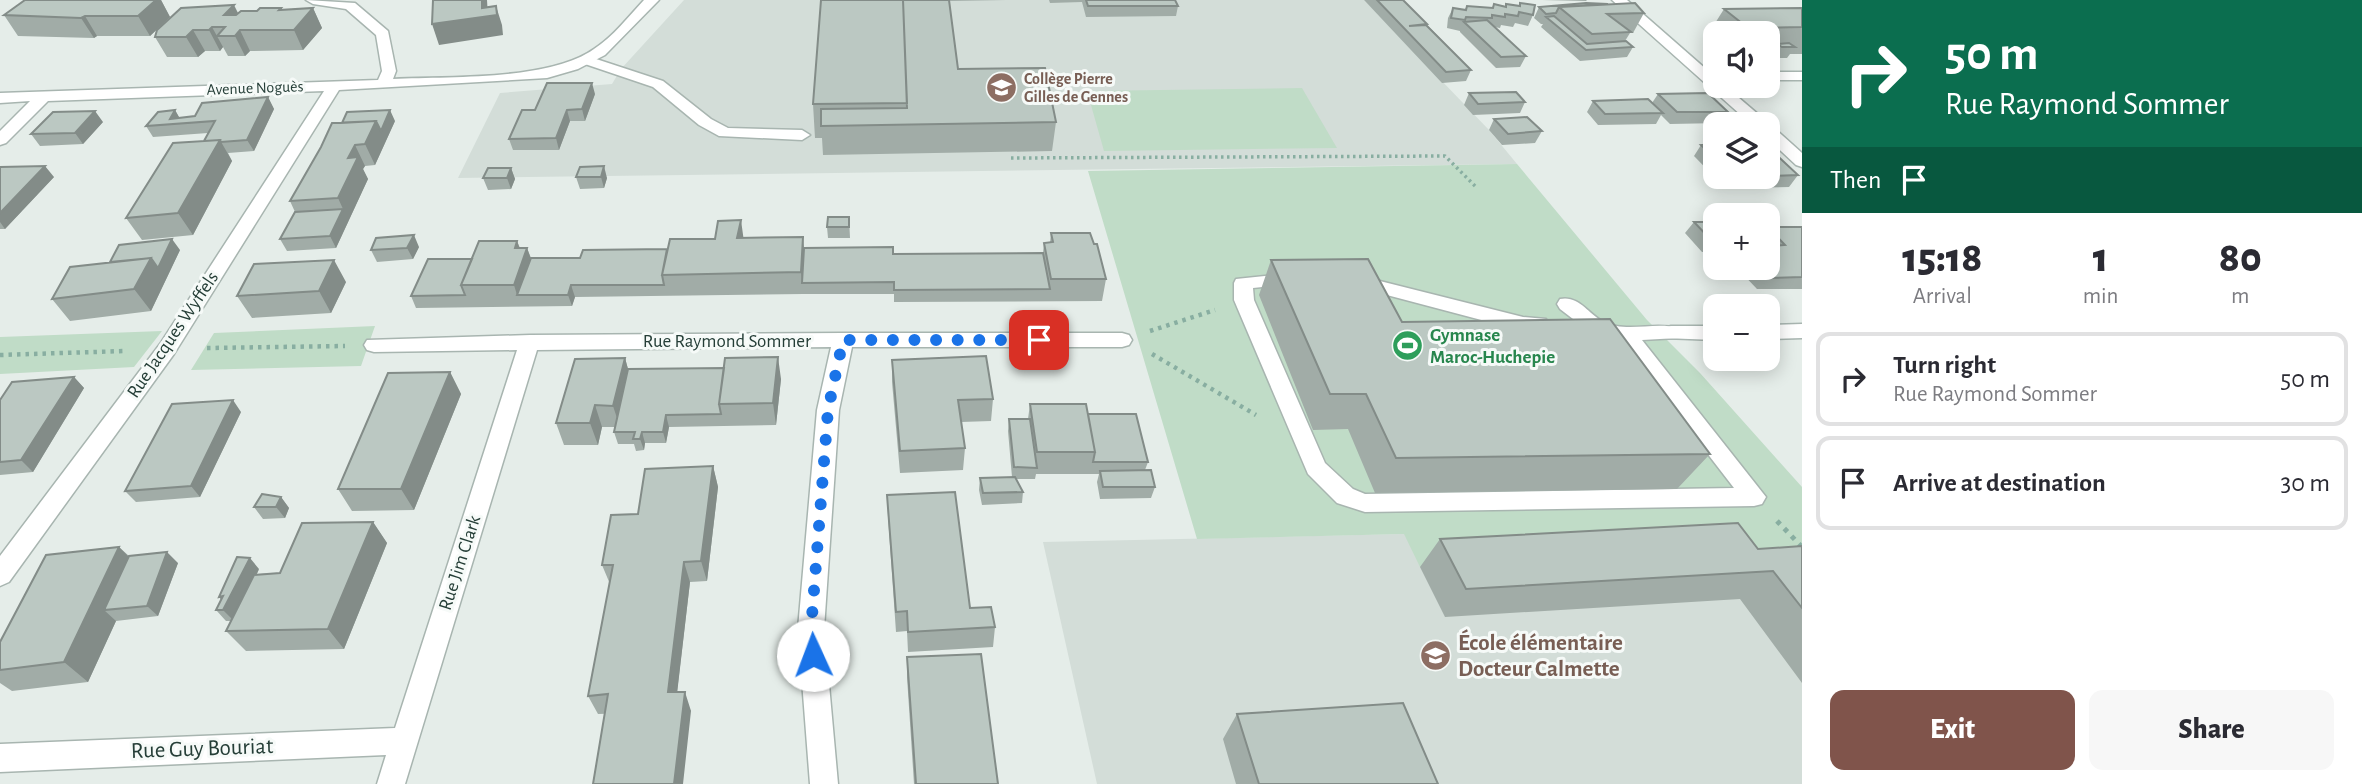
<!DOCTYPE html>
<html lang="en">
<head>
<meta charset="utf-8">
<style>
	body { margin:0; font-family:"Alegreya Sans",sans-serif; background:#f7f7f7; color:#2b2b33; height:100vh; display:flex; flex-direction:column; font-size:26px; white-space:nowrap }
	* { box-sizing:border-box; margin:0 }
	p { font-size:23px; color:#7c7c81 }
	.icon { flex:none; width:38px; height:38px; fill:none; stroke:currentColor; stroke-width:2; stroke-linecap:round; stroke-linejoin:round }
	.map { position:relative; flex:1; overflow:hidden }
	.sheet { display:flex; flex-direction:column; background:#fff; width:560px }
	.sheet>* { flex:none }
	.guide { background:#0b6e4f; color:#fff; overflow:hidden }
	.controls { position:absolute; left:1703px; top:21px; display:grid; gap:14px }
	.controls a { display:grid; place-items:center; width:77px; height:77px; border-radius:14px; background:#fff; box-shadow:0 4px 18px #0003; font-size:35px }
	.pin { position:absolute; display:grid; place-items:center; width:60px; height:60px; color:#fff; margin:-30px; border-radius:14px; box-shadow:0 4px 10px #0006 }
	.me { position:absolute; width:77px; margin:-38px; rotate:358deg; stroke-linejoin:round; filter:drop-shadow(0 0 5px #0008) }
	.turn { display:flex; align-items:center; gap:24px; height:147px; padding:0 28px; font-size:32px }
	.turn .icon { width:91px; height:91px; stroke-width:2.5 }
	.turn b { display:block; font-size:49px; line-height:60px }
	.then { display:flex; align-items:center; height:66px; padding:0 28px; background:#0003; gap:14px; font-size:26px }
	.eta { display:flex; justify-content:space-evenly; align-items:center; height:119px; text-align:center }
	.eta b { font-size:42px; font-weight:800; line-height:49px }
	.cta { display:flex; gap:14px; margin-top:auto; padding:14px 28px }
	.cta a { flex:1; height:80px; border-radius:14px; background:#80544b; color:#fff; font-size:28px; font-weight:800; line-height:80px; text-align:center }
	.cta a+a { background:#f7f7f7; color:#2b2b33 }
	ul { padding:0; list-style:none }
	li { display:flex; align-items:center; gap:21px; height:94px; margin:0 14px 10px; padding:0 14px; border:4px solid #e1e1e2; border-radius:14px }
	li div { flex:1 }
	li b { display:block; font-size:26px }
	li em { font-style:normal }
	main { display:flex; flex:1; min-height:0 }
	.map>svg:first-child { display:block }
	.built { fill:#d3ddd8 }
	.green { fill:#c0dcc7 }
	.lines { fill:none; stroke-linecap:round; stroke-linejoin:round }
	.service-casing { stroke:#a8b5b0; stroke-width:3 }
	.minor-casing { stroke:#a8b5b0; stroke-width:3 }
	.path-far2 { stroke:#88aea1; stroke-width:3.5; stroke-dasharray:2.5 3.5; stroke-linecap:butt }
	.path-far1 { stroke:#88aea1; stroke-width:4.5; stroke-dasharray:3.5 5; stroke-linecap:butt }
	.path { stroke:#88aea1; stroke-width:5; stroke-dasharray:4.5 6; stroke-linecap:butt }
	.service { fill:#fff; fill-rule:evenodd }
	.minor { fill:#fff; fill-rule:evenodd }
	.wall { fill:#a1aca7 }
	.shaded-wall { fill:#838c88 }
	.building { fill:#bbc8c2; stroke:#838c88; stroke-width:2 }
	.route { stroke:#1a73e8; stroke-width:12; stroke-dasharray:0 21.6 }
	.labels { text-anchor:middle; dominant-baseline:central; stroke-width:6; stroke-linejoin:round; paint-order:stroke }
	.far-education-label { font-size:16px; font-weight:bold; fill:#785e54; stroke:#f6faf8; text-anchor:start }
	.far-street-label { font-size:16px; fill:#253e37; stroke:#f6faf8 }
	.street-label { font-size:19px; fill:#253e37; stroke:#f6faf8 }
	.leisure-label { font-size:19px; font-weight:bold; fill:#27864d; stroke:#f6faf8; text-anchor:start }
	.near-education-label { font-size:23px; font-weight:bold; fill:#785e54; stroke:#f6faf8; text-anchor:start }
	.near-street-label { font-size:23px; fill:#253e37; stroke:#f6faf8 }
</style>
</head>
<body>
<main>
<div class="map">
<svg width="1802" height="784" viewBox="0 0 1802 784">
	<rect width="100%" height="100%" fill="#e5ede9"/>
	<path class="built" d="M684,0h680l125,130 28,34 -1059,14 42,-85 112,-9 9,-15z
		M1404,534l304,17 94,33v200h-705l-54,-242z"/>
	<path class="green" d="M1302,88l35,60 -233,3 -17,-60z
		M1517,164l130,156 53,53 102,114v86l-76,4 -19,-26 -287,16 -16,-33 -207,5 -109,-368z
		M375,326l-14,40 -170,4 23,-37z
		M162,331l-28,36 -134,7v-37z"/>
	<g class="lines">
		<defs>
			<path id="service" d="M587,56l76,25 48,38 17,9 74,2 8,5 -8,5 -83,-4 -20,-11 -46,-38 -71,-24 -2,-3 2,-3z
				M1293,273l7,2 2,4 -2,4 -47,5 1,12 71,163 28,26 12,5 369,-6 -115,-149 -29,-7 -30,-23 -3,-5 3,-5c18,-4 28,14 42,22 24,13 52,0 76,7l3,5 -3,5 -36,2 124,157 -4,7 -8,2 -389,6 -28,-9 -29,-29 -74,-174v-17l2,-4z
				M1356,275l167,42 23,2 3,5 -3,5 -23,2 -174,-46 -2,-4 2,-4z"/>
			<path id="minor" d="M306,0l49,3 33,28 8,40 -3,8c56,-3 156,2 201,-30 19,-12 35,-33 50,-49h15l-54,55 -27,14 -31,9 -208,12 -165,264 -165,228 -9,4v-30l160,-212 164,-253 -276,10 -42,42 -6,2v-14l30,-30 -30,2v-10l378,-13 4,-9 -6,-36 -30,-26 -33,-5z
				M1612,0h15l88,77v9h10l41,35 2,3h-17z
				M1768,72h34v8h-34z
				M1768,126l6,2 28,25v14l-6,-2 -28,-26z
				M1802,324v14l-34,1v-14z
				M1671,326h44v14l-51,-2 -3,-5 3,-5z
				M843,333h279l7,2 3,5 -3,5 -7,2h-270l-13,63 -15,219 14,155h-28l-12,-155 19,-219 14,-63 -294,3 -132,434h-28l9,-29 -386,17v-28l395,-16 122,-378 -143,2 -7,-2 -3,-5 3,-5 163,-5z"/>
		</defs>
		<use href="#service" class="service-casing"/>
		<use href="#minor" class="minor-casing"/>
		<path class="path-far2" d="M1011,158l434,-2 32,32"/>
		<path class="path-far1" d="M1150,331l65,-21
			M207,348l138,-2
			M1152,354l104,61
			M0,355l125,-4"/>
		<path class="path" d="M1777,521l25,26"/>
		<use href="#service" class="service"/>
		<use href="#minor" class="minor"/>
	</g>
	<path class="wall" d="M25,0h136l9,17 -20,19h-53l-3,2 -76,-2 -14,-21z
		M821,0h185l-57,1 9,68 98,53 -4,29 -229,4 -1,-17h-7l-2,-34z
		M1049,0h126l3,6 -2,10 -90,1 -4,-15 -32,1z
		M1364,0h39l68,70 -5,11 -24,2z
		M1542,0h45l-1,1z
		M1520,3l13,12 -5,11 -13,-3 -2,4 -12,-2 -1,3 -6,-1 32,29 -6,11 -24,1 -36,-36v-1l-13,-3 1,-10 5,-10 12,2 2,-4 25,2 2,-4 11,2 1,-2 13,2z
		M1586,3l58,10 -11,20h-3l-5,8 8,6 -6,10 -47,4 -39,-34 2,-3h-2l-7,-6 5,-11z
		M313,8l9,20 -19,22 -53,1 -5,5h-17l-5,-9 -3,4h-15l-7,6h-31l-12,-20 83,-24z
		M1802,8v46h-12l-3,4h-12l-5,-4 -2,1v-22h-23l3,-5 -3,5h-30v10l-8,-7 17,-27z
		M1469,93l56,9 -5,11 -47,2 -9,-10z
		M595,94l-10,27h-15l-11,29h-46l-4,-11 26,-29z
		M1658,94l70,18 -7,11 -51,1 -9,-9 -5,9 -58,1 -11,-13 6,-11 59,2z
		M268,97l6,12 -20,42 -26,2 4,8 -39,74 -51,5 -16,-22 78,-77 4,-8 -55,4 -7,-11 29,-16 4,8 16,-2z
		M1494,119l48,12 -7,12 -33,2 -13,-15z
		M395,121l-20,44 -10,1 -2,3 5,10 -32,69 -49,3 -7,-12 15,-27 -5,-11 31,-54z
		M103,122l-20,22 -43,2 -9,-12z
		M1715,144v33h53v-30l30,28 -9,12 -64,1 -31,-32 7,-11z
		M0,167l54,10 -49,52h-5z
		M580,167l27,11 -3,10 -24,1 -4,-12z
		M511,168l4,11 -4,10 -23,1 -5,-12z
		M849,217l1,21h-22l-1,-11z
		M1694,222h21v30h-13l-17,-19z
		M1768,227h34v62h-45l-20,-21h31z
		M1051,233l55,46 -4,22 -208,1v-8h-91l-228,3 -3,9 -156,2 -5,-12 61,-37 45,-18 3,7h7l4,10h49l87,-9 76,-11 61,10 89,6 150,-1 1,-10h6z
		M419,247l-6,12 -36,3 -6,-12z
		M180,250l-29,61 -81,10 -18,-22 58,-37z
		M1271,260l131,62 308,132 -33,35 -302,4 -27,-64 -35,1 -54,-135z
		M346,282l-15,31 -79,5 -15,-22z
		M625,358l3,11 153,10 -5,46 -107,2 -3,16h-21l-1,7 -8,1 -2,-7h-16l-4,-12 2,-5h-14l-4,18h-34l-8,-22z
		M892,360l101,39 -2,22 -30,1 4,26 -2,22 -63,3 -8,-91z
		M450,372l11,22 -47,116 -62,1 -14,-22z
		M74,377l10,11 -51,84 -33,3v-75z
		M1030,404l58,10 60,48 -3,8 10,17 -4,11 -51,1 -3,-17 2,-8h-63l-1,5h-19l7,13 -1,11 -40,2 -3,-15 1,-12 32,-1 -4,-46 1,-12h19z
		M241,412l-41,85 -64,5 -11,-11z
		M713,466l5,21 -11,94 -17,1 -13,110 14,19 -93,3 -10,-18 22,-112 -8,-19 36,-51z
		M887,495l83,113 25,19 -2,20 -85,5 -1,-21 -11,1 -8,-115z
		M281,497l8,11 -4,10 -22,1 -9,-12z
		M373,522l14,21 -43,106 -98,2 -20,-20 5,-10h-5l-10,-11 43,-41 -2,5 23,-1z
		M1440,539l318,10 44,-3v137l-62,-84 -295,18 -25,-50z
		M119,547l10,9 49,7 -20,53 -42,5 -28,61 -76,9 -12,-8v-41z
		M907,657l91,127h-84l-7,-107z
		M1237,714l201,70h-202l-13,-45z"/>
	<path class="shaded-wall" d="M156,0h5l9,17 -20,19 -12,-20z
		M482,0h5l1,17 8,-11 6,19 1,10 -64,10 -7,-21 50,-16z
		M234,5l10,20 -20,-10z
		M313,8l9,20 -19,22 -9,-20z
		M85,16l12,20 -3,2 -13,-20z
		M212,27l11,20 -3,4 -11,-21z
		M193,30l12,21 -7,6 -12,-20z
		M240,30l10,21 -5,5 -10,-20z
		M592,83l3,11 -10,27 -3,-12z
		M268,97l6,12 -20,42 -7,-11z
		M175,110l7,12 -12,-3z
		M390,110l5,11 -20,44 -10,-21 11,-23z
		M567,110l3,11 -11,29 -3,-12z
		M95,111l8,11 -20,22 -8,-11z
		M220,140l12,21 -39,74 -15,-22z
		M355,145l10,21 -2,3 5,10 -32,69 -6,-12 13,-27 -5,-11 10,-40z
		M45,166l9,11 -49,52 -5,-7v-9z
		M604,166l3,12 -3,10 -3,-11z
		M511,168l4,11 -4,10 -4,-11z
		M741,220l3,22 -7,-4z
		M414,235l5,12 -6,12 -6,-11z
		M803,237l2,22 -3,24 -1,-11z
		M172,239l8,11 -29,61 -17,-22 17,-31z
		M517,241l6,17 4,-10 8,22 -18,25 -3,-10 1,-37z
		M334,260l12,22 -15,31 -12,-22z
		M571,285l4,12 -3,9 -4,-11z
		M778,357l3,22 -5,46 -3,-22z
		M625,358l6,22 -11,47 -7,-21z
		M450,372l11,22 -47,116 -13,-21z
		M74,377l10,11 -51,84 -12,-12z
		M233,400l8,12 -41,85 -9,-11z
		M595,405l7,22 -4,18 -8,-22z
		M666,415l3,12 -3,16 -3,-11z
		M642,432l3,11 -1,7 -4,-11z
		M713,466l5,21 -11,94 -6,-20z
		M281,497l8,11 -4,10 -9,-11z
		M373,522l14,21 -43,106 -16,-20z
		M119,547l21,21 -36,42 12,11 -28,61 -24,-20z
		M167,552l11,11 -20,53 -11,-10z
		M250,558l9,11 -25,52 -11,-11 3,-5 -7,-8z
		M684,562l6,20 -15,129 -7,-19z
		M685,692l6,19 -8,73h-9z"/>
	<path class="building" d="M25,0h131l-18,16h-53l-4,2 -77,-3z
		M433,0h49v8l14,-2 1,9 -65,9z
		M821,0h82l4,103 -94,1z
		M903,0h46l9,69 87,-1 11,54 -235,4v-17l86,-1z
		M1086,0h89l3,6h-90z
		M1377,0h26l24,24 -18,2 17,-1 45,45 -25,2z
		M1520,3l15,2 -2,10 -14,-3 -1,4 -13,-2v3l-13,-2v3l-26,-1 -1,3 -14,-2 2,-10 13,2 1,-4 26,2 1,-4 12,3v-3l14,2z
		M1586,3l22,1 -49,3 -3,6 -10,1 -7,-7z
		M1635,3l9,10 -37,1 24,18 -39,2 -33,-27z
		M234,5l-10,10h12l5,-4h16l3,-3h21l-2,2 34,-2 -19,22h-54l-5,6h-18l8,-9h-13l-3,3h-16l-7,7h-31l2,-7 24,-22z
		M1802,8v19l-54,1 -24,-19z
		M1554,16l33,28 39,-3 7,6 -47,3 -40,-33z
		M1487,20l39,36 -25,1 -37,-35z
		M1789,43l6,4h-13l-5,-3z
		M547,83h45l-10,26 -15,1 -11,28 -47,1 13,-29h13z
		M1516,92l9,10 -47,2 -9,-11z
		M1708,93l20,19h-51l-19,-18z
		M268,97l-21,43 -26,2 -1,-2 -16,1 11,-20 -69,5 12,-14 17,-2 -5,9 25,-3 7,-13z
		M1648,99l15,14 -58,1 -12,-13z
		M390,110l-9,21 -5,-10 -34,2 5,-11z
		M95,111l-20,22 -44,1 22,-22z
		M1527,117l15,14 -34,3 -14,-15z
		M376,121l-11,23 -10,1 -7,13 10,-1 -20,41 -48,3 31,-54 11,-24z
		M220,140l-42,73 -52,5 47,-75z
		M1715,144v14l-14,-13z
		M1768,147l30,28 -30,1z
		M45,166l-45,47v-46z
		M604,166l-3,11h-25l4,-10z
		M488,168h23l-4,10h-24z
		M343,209l-13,27 -50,3 15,-27z
		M828,217h21v10h-22z
		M741,220l-4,18 66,-1 -2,35 -139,3 8,-36h45l3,-18z
		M1694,222h21v18h-4z
		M1768,227h34v50l-35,1 -10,-10h11v-22l17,-1z
		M1051,233h39l4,11h3l9,35h-55l-7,-36 9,-1z
		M414,235l-7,13 -36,2 5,-12z
		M172,239l-14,29 -7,-10 -41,4 9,-17z
		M479,241h38l-2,7h12l-13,37h-53z
		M893,247v7l150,-1 7,36 -156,1v-8l-92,1 2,-35z
		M667,249l-5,26 2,10h-93l-3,10h-51l14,-37h49l3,-8z
		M151,258l-17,31 -82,10 18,-32z
		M428,259h44l-11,26 4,10 -54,1z
		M1368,259l34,63 208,-3 100,135 -314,4 -30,-64h-36l-59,-134z
		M334,260l-15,31 -82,5 17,-32z
		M986,356l7,43 -35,1 7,48 -65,3 -8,-91z
		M778,357l-5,46 -54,1 6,-46z
		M625,358l-12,48 -18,-1 -5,18h-34l19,-64z
		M724,368l-5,36 2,10 -55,1 -3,17h-21l-2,7h-7l2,-7h-21l14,-63z
		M450,372l-49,117h-63l50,-116z
		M74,377l-53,83 -21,2v-62l12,-18z
		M233,400l-42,86 -66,5 47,-87z
		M1030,404h56l9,48h-58z
		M1088,414h48l12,48h-55l2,-10z
		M1009,419h21l7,49 -23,-1z
		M713,466l-12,95 -17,1 -16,130h17l-11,92h-81l15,-90 -20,2 25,-131h-11l9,-50 27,-1 7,-45z
		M1151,470l4,17h-52l-3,-16z
		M1015,477l8,15 -40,1 -3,-15z
		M955,492l15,116 21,-1 4,20 -87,5 -1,-21 -11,1 -9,-117z
		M262,494l19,3 -5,10h-22z
		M373,522l-45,107 -102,2 28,-56 26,-2 22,-50z
		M1738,523l20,26 44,-3v62l-29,-37 -307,18 -26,-50z
		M119,547l-55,115 -64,8v-28l46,-87z
		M167,552l-20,54 -43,4 25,-54z
		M237,557l13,1 -27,52h-7l7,-14 -4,1z
		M981,654l17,130h-82l-9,-127z
		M1403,703l35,81h-179l-22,-70z"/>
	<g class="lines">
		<path class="route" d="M813,655l-2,-26 17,-219 15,-70h196"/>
	</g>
	<defs>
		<symbol id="school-disc" viewBox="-11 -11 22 22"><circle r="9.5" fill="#8d6e63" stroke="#f6faf8"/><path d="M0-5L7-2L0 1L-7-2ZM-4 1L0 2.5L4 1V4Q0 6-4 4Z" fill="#fff"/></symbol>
		<symbol id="stadium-disc" viewBox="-11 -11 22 22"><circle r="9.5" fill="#2e9e5b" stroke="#f6faf8"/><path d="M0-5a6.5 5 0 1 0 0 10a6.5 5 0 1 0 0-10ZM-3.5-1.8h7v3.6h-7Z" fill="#fff"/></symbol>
	</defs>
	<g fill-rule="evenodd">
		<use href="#school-disc" x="984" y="70" width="35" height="35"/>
		<use href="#stadium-disc" x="1390" y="328" width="35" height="35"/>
		<use href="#school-disc" x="1418" y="638" width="35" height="35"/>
	</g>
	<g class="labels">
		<g class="far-education-label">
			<text x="1024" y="79">Collège Pierre<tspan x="1024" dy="18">Gilles de Gennes</tspan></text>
		</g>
		<g class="far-street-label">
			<text transform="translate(255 88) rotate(-2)">Avenue Noguès</text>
		</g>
		<g class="street-label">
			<text transform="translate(173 335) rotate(-56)">Rue Jacques Wyffels</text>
			<text x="727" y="341">Rue Raymond Sommer</text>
			<text transform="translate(460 563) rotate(-72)">Rue Jim Clark</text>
		</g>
		<g class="leisure-label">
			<text x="1430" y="335">Gymnase<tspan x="1430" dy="22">Maroc-Huchepie</tspan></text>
		</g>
		<g class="near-education-label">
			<text x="1458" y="643">École élémentaire<tspan x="1458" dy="26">Docteur Calmette</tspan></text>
		</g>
		<g class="near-street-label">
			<text transform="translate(202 749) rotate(-2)">Rue Guy Bouriat</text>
		</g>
	</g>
</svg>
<div class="controls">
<a><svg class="icon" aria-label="sound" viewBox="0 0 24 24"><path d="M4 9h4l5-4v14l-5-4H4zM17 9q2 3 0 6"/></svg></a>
<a><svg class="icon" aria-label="layers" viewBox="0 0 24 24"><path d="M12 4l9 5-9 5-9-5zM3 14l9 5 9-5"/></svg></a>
<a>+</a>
<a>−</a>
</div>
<div class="pin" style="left:1039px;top:340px;background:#d93025"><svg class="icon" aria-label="arrive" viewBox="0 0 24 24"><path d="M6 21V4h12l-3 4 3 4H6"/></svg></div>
<svg class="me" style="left:813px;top:655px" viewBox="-20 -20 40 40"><circle r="19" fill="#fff"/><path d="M0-13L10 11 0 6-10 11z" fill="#1a73e8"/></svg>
</div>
<section class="sheet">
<div class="guide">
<div class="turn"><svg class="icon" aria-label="right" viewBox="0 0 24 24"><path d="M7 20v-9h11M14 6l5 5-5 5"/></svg><div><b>50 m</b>Rue Raymond Sommer</div></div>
<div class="then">Then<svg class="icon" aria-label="arrive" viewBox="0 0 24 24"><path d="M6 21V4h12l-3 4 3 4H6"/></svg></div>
</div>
<div class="eta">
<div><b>15:18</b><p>Arrival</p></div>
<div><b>1</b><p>min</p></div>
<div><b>80</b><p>m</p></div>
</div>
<ul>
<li><svg class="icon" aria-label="right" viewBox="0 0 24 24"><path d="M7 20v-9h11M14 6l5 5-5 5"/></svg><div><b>Turn right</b><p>Rue Raymond Sommer</p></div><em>50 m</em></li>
<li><svg class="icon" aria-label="arrive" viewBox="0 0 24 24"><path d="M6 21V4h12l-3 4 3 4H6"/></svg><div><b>Arrive at destination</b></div><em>30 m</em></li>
</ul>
<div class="cta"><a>Exit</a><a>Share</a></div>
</section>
</main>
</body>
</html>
